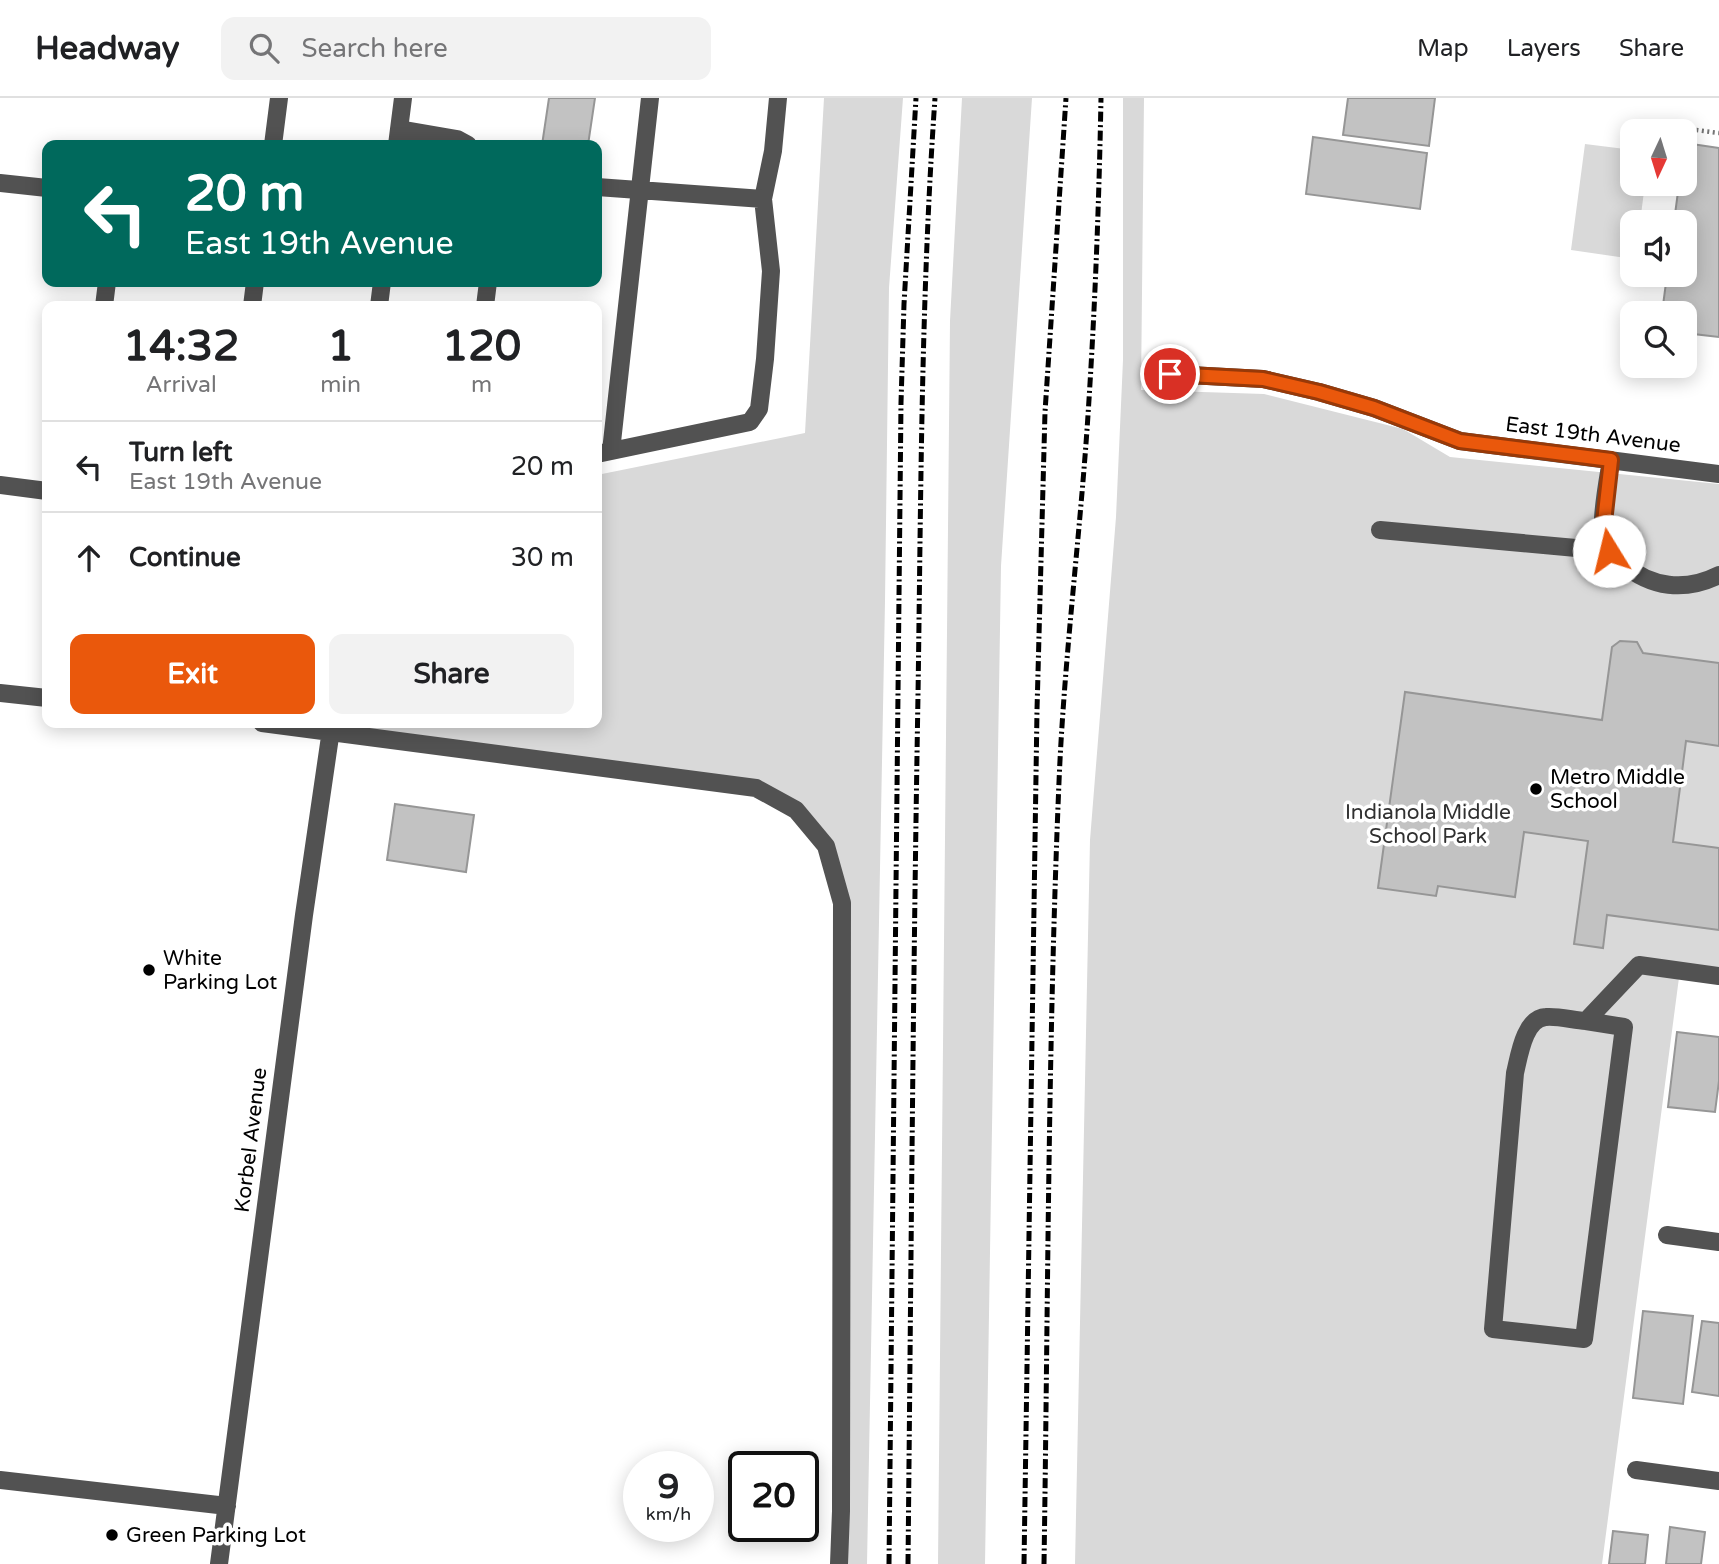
<!DOCTYPE html>
<html lang="en">
<head>
<meta charset="utf-8">
<style>
	body { margin:0; font-family:"Varela Round",sans-serif; background:#f2f2f2; color:#202124; height:100vh; display:flex; flex-direction:column; font-size:26px; white-space:nowrap }
	* { box-sizing:border-box; margin:0 }
	p { font-size:23px; color:#757577 }
	.icon { flex:none; width:38px; height:38px; fill:none; stroke:currentColor; stroke-width:2; stroke-linecap:round; stroke-linejoin:round }
	.map { position:relative; flex:1; overflow:hidden }
	.details { position:absolute; left:42px; top:203px; width:560px; height:427px; display:flex; flex-direction:column; background:#fff; border-radius:14px; box-shadow:0 4px 18px #0003 }
	.details>* { flex:none }
	.guide { position:absolute; left:42px; top:42px; width:560px; height:147px; border-radius:14px; box-shadow:0 4px 18px #0003; background:#00695c; color:#fff; overflow:hidden }
	.needle { width:46px; rotate:184deg }
	.fabs { position:absolute; left:1620px; top:21px; display:grid; gap:14px }
	.fabs a { display:grid; place-items:center; width:77px; height:77px; border-radius:14px; background:#fff; box-shadow:0 4px 18px #0003; font-size:35px }
	.speed { position:absolute; left:623px; top:1353px; display:flex; gap:14px; font-size:35px; font-weight:700; text-align:center }
	.speed>* { display:grid; place-content:center; width:91px; height:91px; border-radius:50%; background:#fff; box-shadow:0 4px 18px #0003; line-height:1 }
	.speed small { font-size:18px; font-weight:400 }
	.speed .limit { border:4px solid #111; border-radius:10px; background:#fff; color:#111 }
	.pin { position:absolute; display:grid; place-items:center; width:60px; height:60px; color:#fff; margin:-30px; border:4px solid #fff; border-radius:50%; box-shadow:0 2px 7px #0007 }
	.me { position:absolute; width:77px; margin:-38px; rotate:351deg; stroke-linejoin:round; filter:drop-shadow(0 0 5px #0008) }
	.turn { display:flex; align-items:center; gap:24px; height:147px; padding:0 28px; font-size:32px }
	.turn .icon { width:91px; height:91px; stroke-width:2.5 }
	.turn b { display:block; font-size:49px; line-height:60px }
	.eta { display:flex; justify-content:space-evenly; align-items:center; height:119px; text-align:center }
	.eta b { font-size:42px; font-weight:700; line-height:49px }
	.cta { display:flex; gap:14px; margin-top:auto; padding:14px 28px }
	.cta a { flex:1; height:80px; border-radius:14px; background:#ea580c; color:#fff; font-size:28px; font-weight:700; line-height:80px; text-align:center }
	.cta a+a { background:#f2f2f2; color:#202124 }
	ul { padding:0; list-style:none }
	li { display:flex; align-items:center; gap:21px; height:91px; padding:0 28px; border-top:2px solid #e0e0e0 }
	li div { flex:1 }
	li b { display:block; font-size:26px }
	li em { font-style:normal }
	header { display:flex; align-items:center; gap:42px; box-sizing:border-box; height:98px; padding:0 35px; background:#fff; border-bottom:2px solid #e0e0e0 }
	header strong { font-size:33px }
	nav { display:flex; gap:38px; margin-inline-start:auto; font-size:24px }
	.search { width:490px; height:63px; background:#f2f2f2; display:flex; align-items:center; gap:18px; box-sizing:border-box; padding:0 24px; border-radius:14px; color:#757577; font-size:26px }
	.map>svg:first-child { display:block }
	.green { fill:#d9d9d9 }
	.building { fill:#c2c2c2; stroke:#969696; stroke-width:2 }
	.lines { fill:none; stroke-linecap:round; stroke-linejoin:round }
	.path { stroke:#747474; stroke-width:4.5; stroke-dasharray:2 3.5; stroke-linecap:butt }
	.minor { stroke:#525252; stroke-width:18 }
	.rail { stroke:#000; stroke-width:5; stroke-dasharray:10 3.5 2 3.5; stroke-linecap:butt }
	.route-casing { stroke:#983908; stroke-width:18 }
	.route { stroke:#ea580c; stroke-width:12 }
	.poi-dot { fill:#000; stroke:#fff; stroke-width:2.5 }
	.labels { text-anchor:middle; dominant-baseline:central; stroke-width:7; stroke-linejoin:round; paint-order:stroke }
	.street-label { font-size:21px; fill:#000; stroke:#fff }
	.poi-label { font-size:21px; fill:#000; stroke:#fff; text-anchor:start }
	.park-label { font-size:21px; fill:#303030; stroke:#fff }
</style>
</head>
<body>
<header>
<strong>Headway</strong>
<div class="search"><svg class="icon" aria-label="search" viewBox="0 0 24 24"><circle cx="10" cy="10" r="6"/><path d="M15 15l6 6"/></svg>Search here</div>
<nav><a>Map</a><a>Layers</a><a>Share</a></nav>
</header>
<div class="map">
<svg width="1719" height="1466" viewBox="0 0 1719 1466">
	<rect width="100%" height="100%" fill="#fff"/>
	<path class="green" d="M824,0h79l-14,190 -4,313 -18,963h-28l4,-598 -17,-120 -70,-58 -425,-56 1,-9h265v-248l208,-42z
		M962,0h70l-31,468 -16,998h-47l12,-1243z
		M1123,0h21l-3,292 123,4 139,35 47,28 269,27v490l-39,-4 -78,594h-527l15,-724 26,-323 7,-157z
		M1585,46l48,6v34h12l-5,38h-7v37l-62,-9z"/>
	<path class="building" d="M549,0h46l-7,47h-46z
		M1348,0h87l-6,48 -86,-11z
		M1313,39l114,16 -7,56 -114,-15z
		M1685,45l34,5v189l-34,-4v-20h-23l5,-38h18v-53h-11l5,-38h6z
		M1620,543l17,1 6,11 76,10v83l-33,-5 -13,101 46,6v82l-112,-15 -4,33 -29,-4 14,-103 -64,-9 -9,65 -77,-11 -2,10 -58,-8 27,-196 197,28 10,-73z
		M395,706l79,11 -8,57 -79,-12z
		M1677,934l42,5v44l-4,31 -47,-5z
		M1643,1213l50,5 -10,88 -50,-6z
		M1702,1223l17,2v73l-27,-4z
		M1670,1429l35,5 -4,32h-35z
		M1613,1433l35,4 -3,29h-36z"/>
	<g class="lines">
		<path class="path" d="M1680,30l39,5"/>
		<path class="minor" d="M399,31l58,10 11,6
			M273,47l6,-47
			M397,47l6,-47
			M0,85l47,5
			M597,89l166,12 8,72 -6,88 -6,50 -9,13 -153,32
			M763,101l10,-48 5,-53
			M104,208l3,-24
			M252,208l3,-24
			M379,208l3,-24
			M485,208l3,-24
			M1170,276l93,5 56,13 55,16 86,33 259,33
			M611,353l39,-353
			M1611,362c-3,19 -10,54 -8,72 2,14 9,22 19,31 29,25 63,29 97,12
			M0,387l47,6
			M1380,432l229,21
			M0,595l47,5
			M262,625l494,65 40,22 30,36 16,57 -1,608 -2,53
			M1586,923l38,6 -40,312 -91,-10 22,-256c4,-16 9,-55 31,-56 12,-1 27,3 40,4l53,-56 80,11
			M1667,1137l52,7
			M1636,1372l83,11
			M0,1382l227,26
			M219,1466l85,-649 28,-192"/>
		<path class="rail" d="M889,1466l12,-1161 3,-99 12,-206
			M908,1466c3,-290 5,-580 10,-869 3,-199 3,-398 17,-597
			M1024,1466l13,-854 8,-298 21,-314
			M1044,1466c4,-260 4,-521 15,-782 5,-122 21,-245 29,-367 7,-106 11,-211 13,-317"/>
	</g>
	<g class="lines">
		<defs>
			<path id="route" d="M1170,276l93,5 56,13 55,16 86,33 151,19 -8,71 6,20"/>
		</defs>
		<use href="#route" class="route-casing"/>
		<use href="#route" class="route"/>
	</g>
	<g class="poi-dot">
		<circle cx="1536" cy="691" r="7"/>
		<circle cx="149" cy="872" r="7"/>
		<circle cx="112" cy="1437" r="7"/>
	</g>
	<g class="labels">
		<g class="street-label">
			<text transform="translate(1593 337) rotate(7)">East 19th Avenue</text>
			<text transform="translate(251 1042) rotate(-83)">Korbel Avenue</text>
		</g>
		<g class="poi-label">
			<text x="1550" y="679">Metro Middle<tspan x="1550" dy="24">School</tspan></text>
			<text x="163" y="860">White<tspan x="163" dy="24">Parking Lot</tspan></text>
			<text x="126" y="1437">Green Parking Lot</text>
		</g>
		<g class="park-label">
			<text x="1428" y="714">Indianola Middle<tspan x="1428" dy="24">School Park</tspan></text>
		</g>
	</g>
</svg>
<div class="fabs">
<a><svg class="needle" viewBox="-14 -14 28 28"><path d="M0-13l5 13h-10z" fill="#e53935"/><path d="M0 13l5-13h-10z" fill="#757577"/></svg></a>
<a><svg class="icon" aria-label="sound" viewBox="0 0 24 24"><path d="M4 9h4l5-4v14l-5-4H4zM17 9q2 3 0 6"/></svg></a>
<a><svg class="icon" aria-label="search" viewBox="0 0 24 24"><circle cx="10" cy="10" r="6"/><path d="M15 15l6 6"/></svg></a>
</div>
<div class="speed"><div>9<small>km/h</small></div><div class="limit">20</div></div>
<div class="pin" style="left:1170px;top:276px;background:#d93025"><svg class="icon" aria-label="arrive" viewBox="0 0 24 24"><path d="M6 21V4h12l-3 4 3 4H6"/></svg></div>
<svg class="me" style="left:1609px;top:453px" viewBox="-20 -20 40 40"><circle r="19" fill="#fff"/><path d="M0-13L10 11 0 6-10 11z" fill="#ea580c"/></svg>
<div class="guide">
<div class="turn"><svg class="icon" aria-label="left" viewBox="0 0 24 24"><path d="M17 20v-9H6M10 6l-5 5 5 5"/></svg><div><b>20 m</b>East 19th Avenue</div></div>
</div>
<section class="details">
<div class="eta">
<div><b>14:32</b><p>Arrival</p></div>
<div><b>1</b><p>min</p></div>
<div><b>120</b><p>m</p></div>
</div>
<ul>
<li><svg class="icon" aria-label="left" viewBox="0 0 24 24"><path d="M17 20v-9H6M10 6l-5 5 5 5"/></svg><div><b>Turn left</b><p>East 19th Avenue</p></div><em>20 m</em></li>
<li><svg class="icon" aria-label="ahead" viewBox="0 0 24 24"><path d="M12 20V5M6 11l6-6 6 6"/></svg><div><b>Continue</b></div><em>30 m</em></li>
</ul>
<div class="cta"><a>Exit</a><a>Share</a></div>
</section>
</div>
</body>
</html>
